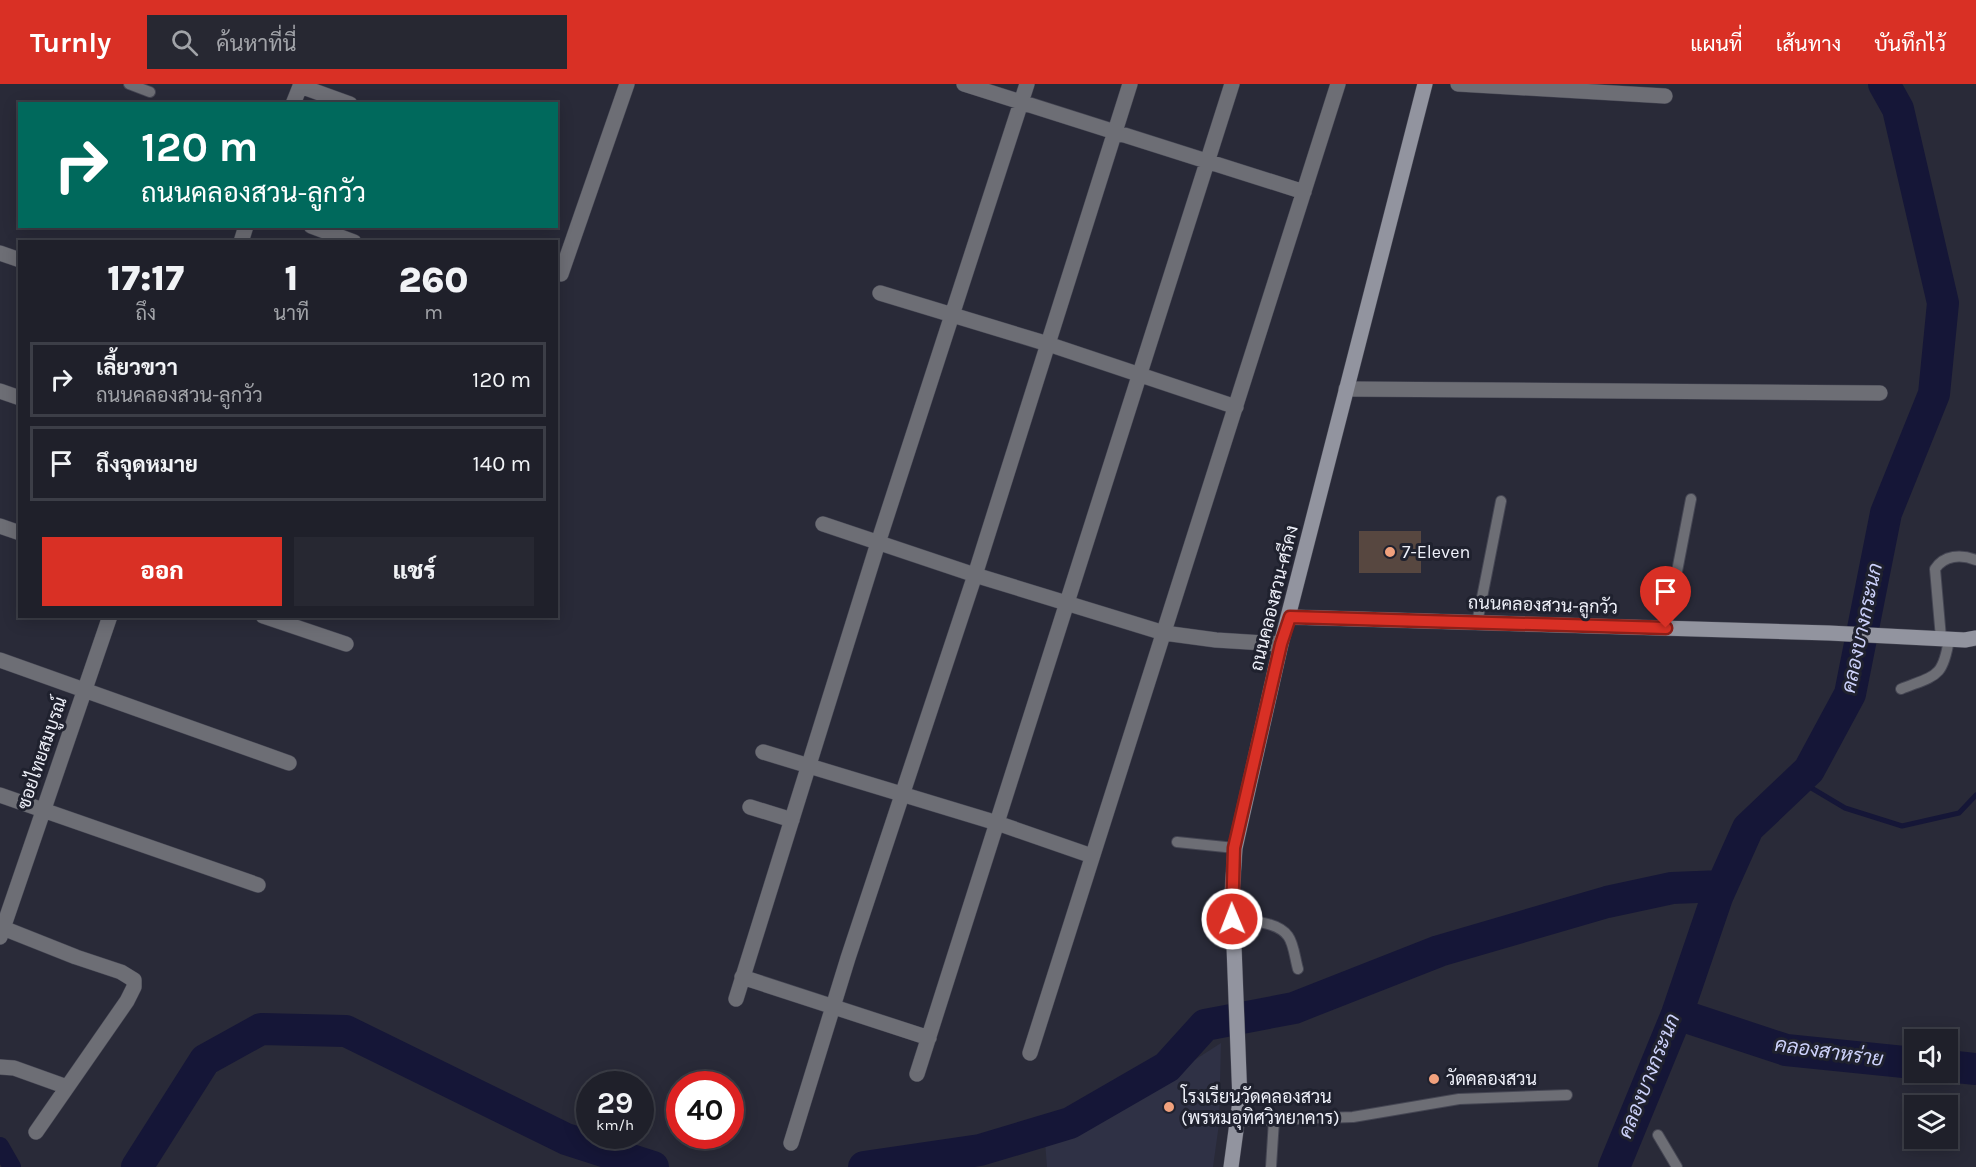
<!DOCTYPE html>
<html lang="th">
<head>
<meta charset="utf-8">
<style>
	body { margin:0; font-family:Karla,Sarabun,sans-serif; background:#272832; color:#f1f3f6; height:100vh; display:flex; flex-direction:column; font-size:22px; white-space:nowrap }
	* { box-sizing:border-box; margin:0 }
	p { font-size:20px; color:#a1a3a8 }
	.icon { flex:none; width:33px; height:33px; fill:none; stroke:currentColor; stroke-width:2; stroke-linecap:round; stroke-linejoin:round }
	.map { position:relative; flex:1; overflow:hidden }
	.side { position:absolute; left:18px; top:156px; width:540px; height:378px; display:flex; flex-direction:column; background:#1f202a; border-radius:0px; box-shadow:0 3px 15px #0003,0 0 0 2px #3c3e47 }
	.side>* { flex:none }
	.hud { position:absolute; left:18px; top:18px; width:540px; height:126px; border-radius:0px; box-shadow:0 3px 15px #0003,0 0 0 2px #3c3e47; background:#00695c; color:#fff; overflow:hidden }
	.buttons { position:absolute; left:1904px; top:945px; display:grid; gap:12px }
	.buttons a { display:grid; place-items:center; width:54px; height:54px; border-radius:0px; background:#1f202a; box-shadow:0 3px 15px #0003,0 0 0 2px #3c3e47; font-size:30px }
	.speed { position:absolute; left:576px; top:987px; display:flex; gap:12px; font-size:30px; font-weight:700; text-align:center }
	.speed>* { display:grid; place-content:center; width:78px; height:78px; border-radius:50%; background:#1f202a; box-shadow:0 3px 15px #0003,0 0 0 2px #3c3e47; line-height:1 }
	.speed small { font-size:15px; font-weight:400 }
	.speed .limit { border:9px solid #d22; background:#fff; color:#111 }
	.pin { position:absolute; display:grid; place-items:center; width:51px; height:51px; color:#fff; margin:-62px -26px; border-radius:50% 50% 50% 0; rotate:-45deg; box-shadow:0 0 6px #0007 }
	.pin .icon { rotate:45deg }
	.me { position:absolute; width:66px; margin:-33px; rotate:359deg; stroke-linejoin:round; filter:drop-shadow(0 0 4px #0008) }
	.turn { display:flex; align-items:center; gap:21px; height:126px; padding:0 24px; font-size:27px }
	.turn .icon { width:78px; height:78px; stroke-width:2.5 }
	.turn b { display:block; font-size:42px; line-height:51px }
	.eta { display:flex; justify-content:space-evenly; align-items:center; height:102px; text-align:center }
	.eta b { font-size:36px; font-weight:800; line-height:42px }
	.action { display:flex; gap:12px; margin-top:auto; padding:12px 24px }
	.action a { flex:1; height:69px; border-radius:0px; background:#d93025; color:#fff; font-size:24px; font-weight:800; line-height:69px; text-align:center }
	.action a+a { background:#272832; color:#f1f3f6 }
	ul { padding:0; list-style:none }
	li { display:flex; align-items:center; gap:18px; height:75px; margin:0 12px 9px; padding:0 12px; border:3px solid #3c3e47; border-radius:0px }
	li div { flex:1 }
	li b { display:block; font-size:22px }
	li em { font-style:normal }
	header { display:flex; align-items:center; gap:36px; box-sizing:border-box; height:84px; padding:0 30px; background:#d93025; color:#fff }
	header strong { font-size:28px }
	nav { display:flex; gap:33px; margin-inline-start:auto; font-size:21px }
	.search { width:420px; height:54px; background:#272832; display:flex; align-items:center; gap:15px; box-sizing:border-box; padding:0 21px; border-radius:0px; color:#a1a3a8; font-size:22px }
	.map>svg:first-child { display:block }
	.built { fill:#2f3145 }
	.lines { fill:none; stroke-linecap:round; stroke-linejoin:round }
	.stream { stroke:#151637; stroke-width:5 }
	.canal { stroke:#151637; stroke-width:18 }
	.river { stroke:#151637; stroke-width:32 }
	.building { fill:#574740 }
	.lane-casing { stroke:#454653; stroke-width:12 }
	.street-casing { stroke:#454653; stroke-width:16 }
	.secondary-casing { stroke:#454653; stroke-width:16 }
	.lane { stroke:#6d6e75; stroke-width:10 }
	.street { stroke:#6d6e75; stroke-width:15 }
	.secondary { stroke:#92949f; stroke-width:15 }
	.route-casing { stroke:#8d1f18; stroke-width:15 }
	.route { stroke:#d93025; stroke-width:10 }
	.poi-dot { fill:#f1a17d; stroke:#1f212e; stroke-width:2 }
	.labels { text-anchor:middle; dominant-baseline:central; stroke-width:6; stroke-linejoin:round; paint-order:stroke }
	.poi-label { font-size:18px; fill:#eef0f9; stroke:#1f212e; text-anchor:start }
	.street-label { font-size:18px; fill:#eef0f9; stroke:#1f212e }
	.water-label { font-size:20px; font-style:italic; fill:#ccd1fa; stroke:#1f212e }
</style>
</head>
<body>
<header>
<strong>Turnly</strong>
<div class="search"><svg class="icon" aria-label="search" viewBox="0 0 24 24"><circle cx="10" cy="10" r="6"/><path d="M15 15l6 6"/></svg>ค้นหาที่นี่</div>
<nav><a>แผนที่</a><a>เส้นทาง</a><a>บันทึกไว้</a></nav>
</header>
<div class="map">
<svg width="1976" height="1083" viewBox="0 0 1976 1083">
	<rect width="100%" height="100%" fill="#292a38"/>
	<path class="built" d="M1221,959l-2,81 -6,43h-166l-2,-25 20,-13 86,-36 25,-21z"/>
	<g class="lines">
		<path class="stream" d="M1798,696l47,28 57,18 57,-13 17,-18"/>
		<path class="canal" d="M0,1062l12,21"/>
		<path class="river" d="M1677,930l109,36 128,13
			M1947,982l29,3
			M137,1083l68,-107 56,-31 85,2 220,108 87,28
			M864,1083l116,-17 90,-27 97,-56 38,-42 89,-17 145,-57 168,-49 65,-14 50,-2
			M1614,1083l63,-153 40,-117 31,-69 61,-58 41,-76 36,-181 48,-119 9,-91 -45,-194 -14,-25"/>
	</g>
	<path class="building" d="M1359,447h62v42h-62z"/>
	<g class="lines">
		<defs>
			<path id="lane" d="M129,0l21,8
				M1477,539l24,-122
				M1666,544l25,-129
				M1941,554l-6,-69c9,-14 26,-15 41,-9
				M1901,605c35,-14 42,-11 48,-50
				M1177,758l58,6
				M1232,835c17,2 45,2 56,17 6,8 7,23 10,33
				M1237,1037l116,-4 106,-18 108,-4
				M1658,1051l19,32
				M1271,1083l3,-47"/>
			<path id="street" d="M964,0l340,108
				M1458,0l207,12
				M300,2l50,18
				M293,20l8,-20
				M311,142l43,16
				M241,158l5,-16
				M0,169l20,7
				M561,190l66,-190
				M880,209l168,51 188,63
				M1346,305l534,4
				M0,307l20,7
				M823,440l152,51 189,58 52,7 65,4
				M0,442l20,7
				M263,532l83,28
				M0,576l289,103
				M763,668l234,71 95,33
				M0,711l258,90
				M750,723l42,13
				M3,844l73,29 45,15 13,8v7l-7,14 -91,131
				M0,853l110,-321
				M742,893l187,61
				M736,915l142,-456 149,-459
				M1030,969l308,-969
				M0,983l14,1 53,19
				M917,990l315,-990
				M791,1059l57,-185 127,-383 155,-491"/>
			<path id="secondary" d="M1289,533l540,16 136,7 11,-2
				M1231,1083l9,-66 -8,-206 3,-47 46,-204 144,-560"/>
		</defs>
		<use href="#lane" class="lane-casing"/>
		<use href="#street" class="street-casing"/>
		<use href="#secondary" class="secondary-casing"/>
		<use href="#lane" class="lane"/>
		<use href="#street" class="street"/>
		<use href="#secondary" class="secondary"/>
	</g>
	<g class="lines">
		<defs>
			<path id="route" d="M1232,835l2,-71 47,-204 9,-27 376,11"/>
		</defs>
		<use href="#route" class="route-casing"/>
		<use href="#route" class="route"/>
	</g>
	<g class="poi-dot">
		<circle cx="1390" cy="468" r="6"/>
		<circle cx="1434" cy="995" r="6"/>
		<circle cx="1169" cy="1023" r="6"/>
	</g>
	<g class="labels">
		<g class="poi-label">
			<text x="1402" y="468">7-Eleven</text>
			<text x="1446" y="995">วัดคลองสวน</text>
			<text x="1181" y="1013">โรงเรียนวัดคลองสวน<tspan x="1181" dy="21">(พรหมอุทิศวิทยาคาร)</tspan></text>
		</g>
		<g class="street-label">
			<text transform="translate(1274 514) rotate(-76)">ถนนคลองสวน-ศรีคง</text>
			<text transform="translate(1543 521) rotate(2)">ถนนคลองสวน-ลูกวัว</text>
			<text transform="translate(42 669) rotate(-71)">ซอยไทยสมบูรณ์</text>
		</g>
		<g class="water-label">
			<text transform="translate(1862 544) rotate(-78)">คลองบางกระนก</text>
			<text transform="translate(1829 968) rotate(8)">คลองสาหร่าย</text>
			<text transform="translate(1649 992) rotate(-68)">คลองบางกระนก</text>
		</g>
	</g>
</svg>
<div class="buttons">
<a><svg class="icon" aria-label="sound" viewBox="0 0 24 24"><path d="M4 9h4l5-4v14l-5-4H4zM17 9q2 3 0 6"/></svg></a>
<a><svg class="icon" aria-label="layers" viewBox="0 0 24 24"><path d="M12 4l9 5-9 5-9-5zM3 14l9 5 9-5"/></svg></a>
</div>
<div class="speed"><div>29<small>km/h</small></div><div class="limit">40</div></div>
<div class="pin" style="left:1666px;top:544px;background:#d93025"><svg class="icon" aria-label="arrive" viewBox="0 0 24 24"><path d="M6 21V4h12l-3 4 3 4H6"/></svg></div>
<svg class="me" style="left:1232px;top:835px" viewBox="-20 -20 40 40"><circle r="17" fill="#d93025" stroke="#fff" stroke-width="3"/><path d="M0-11L8 9 0 5-8 9z" fill="#fff"/></svg>
<div class="hud">
<div class="turn"><svg class="icon" aria-label="right" viewBox="0 0 24 24"><path d="M7 20v-9h11M14 6l5 5-5 5"/></svg><div><b>120 m</b>ถนนคลองสวน-ลูกวัว</div></div>
</div>
<section class="side">
<div class="eta">
<div><b>17:17</b><p>ถึง</p></div>
<div><b>1</b><p>นาที</p></div>
<div><b>260</b><p>m</p></div>
</div>
<ul>
<li><svg class="icon" aria-label="right" viewBox="0 0 24 24"><path d="M7 20v-9h11M14 6l5 5-5 5"/></svg><div><b>เลี้ยวขวา</b><p>ถนนคลองสวน-ลูกวัว</p></div><em>120 m</em></li>
<li><svg class="icon" aria-label="arrive" viewBox="0 0 24 24"><path d="M6 21V4h12l-3 4 3 4H6"/></svg><div><b>ถึงจุดหมาย</b></div><em>140 m</em></li>
</ul>
<div class="action"><a>ออก</a><a>แชร์</a></div>
</section>
</div>
</body>
</html>
